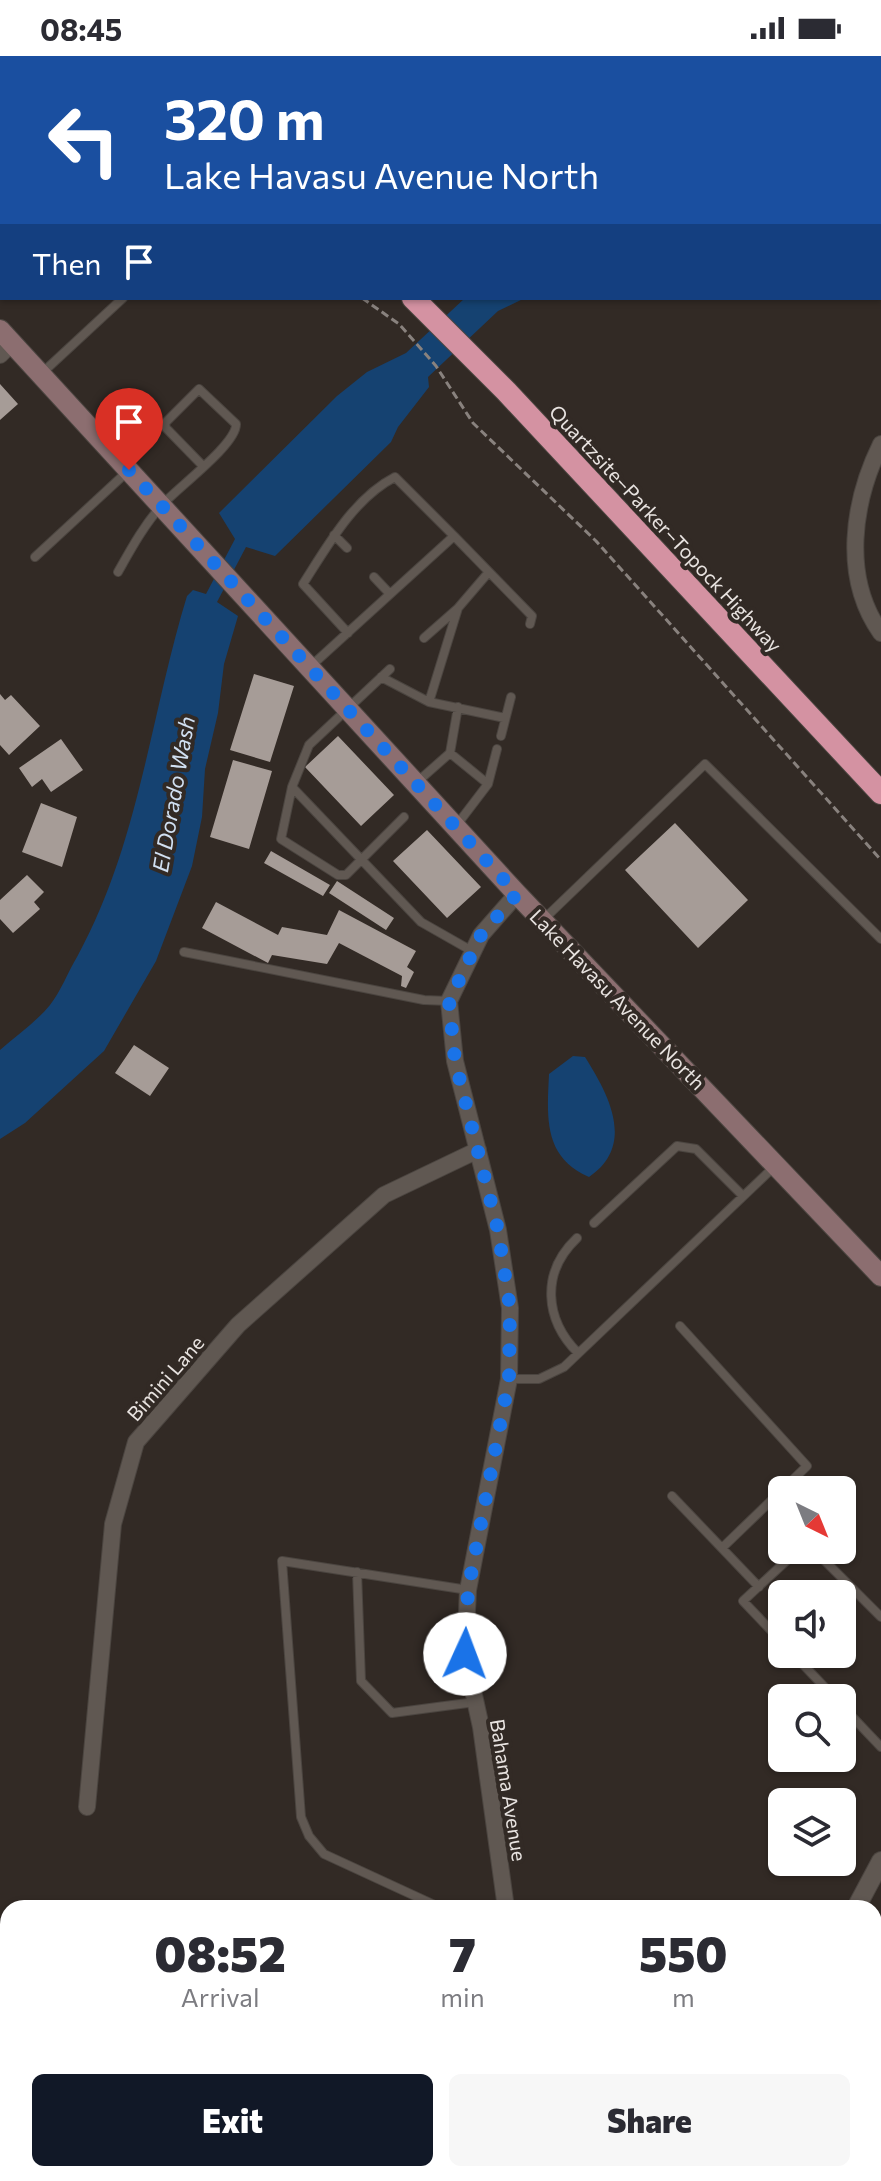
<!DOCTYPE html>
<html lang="en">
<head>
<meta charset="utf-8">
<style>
	body { margin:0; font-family:Commissioner,sans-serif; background:#f7f7f7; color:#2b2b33; height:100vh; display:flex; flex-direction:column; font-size:30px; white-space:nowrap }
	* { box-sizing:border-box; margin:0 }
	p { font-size:26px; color:#7c7c81 }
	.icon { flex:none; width:44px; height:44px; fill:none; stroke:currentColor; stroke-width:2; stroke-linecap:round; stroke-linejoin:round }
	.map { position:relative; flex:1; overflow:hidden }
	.details { position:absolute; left:0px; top:1844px; width:882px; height:282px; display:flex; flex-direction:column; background:#fff; border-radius:24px 24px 0 0; box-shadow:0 2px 6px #0004 }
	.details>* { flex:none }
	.hud { position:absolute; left:0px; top:0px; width:882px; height:244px; box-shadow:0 2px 6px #0004; background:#1a4fa0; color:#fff; overflow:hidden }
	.needle { width:52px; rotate:137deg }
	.controls { position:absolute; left:768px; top:1420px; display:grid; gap:16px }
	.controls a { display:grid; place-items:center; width:88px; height:88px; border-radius:12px; background:#fff; box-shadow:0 2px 6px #0004; font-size:40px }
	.pin { position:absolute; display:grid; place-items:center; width:68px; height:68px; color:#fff; margin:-82px -34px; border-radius:50% 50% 50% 0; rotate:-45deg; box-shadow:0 0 8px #0007 }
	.pin .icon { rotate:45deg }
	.me { position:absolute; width:88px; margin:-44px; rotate:2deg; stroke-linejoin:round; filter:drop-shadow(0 0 6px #0008) }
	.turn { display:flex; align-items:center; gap:28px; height:168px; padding:0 32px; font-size:36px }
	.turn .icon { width:104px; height:104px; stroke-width:2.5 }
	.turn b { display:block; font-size:56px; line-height:68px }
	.then { display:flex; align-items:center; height:76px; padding:0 32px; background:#0003; gap:16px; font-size:30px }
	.eta { display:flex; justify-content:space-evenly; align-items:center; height:136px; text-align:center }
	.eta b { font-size:48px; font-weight:800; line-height:56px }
	.action { display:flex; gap:16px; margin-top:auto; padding:16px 32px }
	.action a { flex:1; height:92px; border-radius:12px; background:#111827; color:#fff; font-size:32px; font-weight:800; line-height:92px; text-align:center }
	.action a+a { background:#f7f7f7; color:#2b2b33 }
	.status { display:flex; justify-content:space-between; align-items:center; height:56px; padding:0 40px; background:#fff; direction:ltr }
	.status svg { height:22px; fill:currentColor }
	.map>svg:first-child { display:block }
	.water { fill:#154271 }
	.building { fill:#a69c97 }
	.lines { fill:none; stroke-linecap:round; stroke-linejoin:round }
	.service-casing { stroke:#4b4540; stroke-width:10 }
	.minor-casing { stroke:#4b4540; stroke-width:18 }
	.tertiary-casing { stroke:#4b4540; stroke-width:20 }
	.secondary-casing { stroke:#4b4540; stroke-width:22 }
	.trunk-casing { stroke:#4b4540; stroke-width:24 }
	.path { stroke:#89827e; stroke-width:3; stroke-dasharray:8 4; stroke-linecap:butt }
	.service { stroke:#605852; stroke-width:8 }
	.minor { stroke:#605852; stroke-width:16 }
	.tertiary { stroke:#605852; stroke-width:18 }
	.secondary { stroke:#8c6e70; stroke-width:20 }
	.trunk { stroke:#d492a2; stroke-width:22 }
	.route { stroke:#1a73e8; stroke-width:14; stroke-dasharray:0 25.2 }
	.labels { text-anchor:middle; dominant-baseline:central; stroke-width:8; stroke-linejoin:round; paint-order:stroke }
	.street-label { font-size:20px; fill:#e8e3e0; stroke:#322a25 }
	.water-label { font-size:22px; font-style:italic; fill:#d1e0f2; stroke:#322a25 }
</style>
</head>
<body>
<div class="status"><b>08:45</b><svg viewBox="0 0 49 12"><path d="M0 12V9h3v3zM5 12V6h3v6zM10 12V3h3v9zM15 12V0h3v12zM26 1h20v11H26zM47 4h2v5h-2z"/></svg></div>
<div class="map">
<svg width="881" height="2125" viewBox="0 0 881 2125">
	<rect width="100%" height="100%" fill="#322a25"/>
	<path class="water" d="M465,242h60l-27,13 -70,66 1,10 -31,40 -7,15 -116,114 -29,-9 -29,55 21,14 -14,48 -6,49 -13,56 -3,48 -10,49 -36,95 -52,90 -79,72 -25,16v-89c16,-14 36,-28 50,-45 11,-14 18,-33 27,-48 62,-113 73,-240 110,-361l6,-6 13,4 29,-55 -16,-26 118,-117 30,-24 39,-19z
		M573,1000l12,1c24,38 51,88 4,120 -46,-20 -42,-60 -40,-103z"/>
	<path class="building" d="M0,328l18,20 -18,16z
		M254,618l40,12 -24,76 -40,-12z
		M0,638l5,6 6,-5 29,31 -31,29 -9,-10z
		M338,680l56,59 -33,31 -56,-59z
		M61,683l22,31 -32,22 -9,-13 -10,8 -13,-19z
		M233,704l39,11 -23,78 -39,-12z
		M41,747l36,14 -15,50 -40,-15z
		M675,767l73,77 -50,48 -73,-78z
		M427,774l54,57 -34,31 -54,-57z
		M271,795l59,34 -7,11 -59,-33z
		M27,819l17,17 -10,10 6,7 -27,24 -13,-14v-19z
		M337,825l57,37 -8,12 -57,-37z
		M216,846l62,33 4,-8 45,8 12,-25 77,41 -9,16 7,5 -8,16 -5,-2 1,-10 -63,-33 -12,21 -55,-9 -4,8 -66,-35z
		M134,989l35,23 -19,28 -35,-23z"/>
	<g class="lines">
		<defs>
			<path id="service" d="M0,140l2,-2
				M41,318l82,-76
				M334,479l13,13
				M454,480l78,80 -2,8
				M35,501l93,-86
				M118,516c13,-23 26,-47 44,-67 15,-17 75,-61 74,-81l-37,-35 -34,34 1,5 37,38
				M374,521l16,17
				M424,582l33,-29
				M311,610l143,-130 -59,-59c-41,21 -67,68 -92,107l45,49
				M390,613l-81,76 -17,42 129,135 51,29
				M381,621l48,25 76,16
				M429,646l29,-94 30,-35
				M501,680l10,-39
				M450,697l8,-46
				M416,727l34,-30 38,31
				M292,731l-11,52 57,36h8l58,-58
				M456,770l32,-42 9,-35
				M544,863l161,-155 176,175
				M184,896l240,48 25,1
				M594,1167l83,-77 19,3 47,47
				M577,1182c-37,35 -32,82 1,115
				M680,1270l127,140 -85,82
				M509,1323h30l25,-12 212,-202
				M672,1440l87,91
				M814,1494l67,67
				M357,1516l4,109 31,32 83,-11
				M782,1586l-39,-41 55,-51
				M793,1598l42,44
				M842,1650l39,41
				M441,1852l-117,-54 -15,-18 -8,-19 -19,-256 186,29"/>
			<path id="minor" d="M450,0l2,2
				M874,0l2,2
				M543,2l2,-2
				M0,299l12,-12
				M881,388c-28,57 -40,133 0,189
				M87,1751l26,-283 23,-82 102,-117 146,-130 94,-45
				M506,1852l-25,-181 -16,-73 3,-64 41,-211 1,-71 -12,-78 -43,-169 -6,-60 32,-66 36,-41
				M0,2116l19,9
				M166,2125l4,-7"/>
			<path id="tertiary" d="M856,1852l25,-47
				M704,2125l4,-7"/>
			<path id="secondary" d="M0,274l517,564 364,382"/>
			<path id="trunk" d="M188,0l2,2
				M413,242l93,93 375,402"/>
		</defs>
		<use href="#service" class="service-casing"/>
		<use href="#minor" class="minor-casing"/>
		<use href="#tertiary" class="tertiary-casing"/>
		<use href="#secondary" class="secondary-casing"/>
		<use href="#trunk" class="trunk-casing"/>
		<path class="path" d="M136,0l2,2
			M362,242l37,26 37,42 37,57 123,118 285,319"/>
		<use href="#service" class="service"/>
		<use href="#minor" class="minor"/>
		<use href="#tertiary" class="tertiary"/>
		<use href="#secondary" class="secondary"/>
		<use href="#trunk" class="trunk"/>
	</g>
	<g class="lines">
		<path class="route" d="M129,414l388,424 -36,41 -32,66 6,60 43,169 12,78 -1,71 -41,211 -3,64"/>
	</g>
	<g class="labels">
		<g class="street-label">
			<text transform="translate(666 472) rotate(47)">Quartzsite–Parker–Topock Highway</text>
			<text transform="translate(618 943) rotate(46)">Lake Havasu Avenue North</text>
			<text transform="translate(165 1322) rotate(-49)">Bimini Lane</text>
			<text transform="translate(509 1734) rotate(81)">Bahama Avenue</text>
		</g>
		<g class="water-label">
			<text transform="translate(173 738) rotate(-80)">El Dorado Wash</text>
		</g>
	</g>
</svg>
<div class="controls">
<a><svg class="needle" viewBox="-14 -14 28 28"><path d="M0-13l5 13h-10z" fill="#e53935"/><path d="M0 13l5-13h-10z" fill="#7c7c81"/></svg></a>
<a><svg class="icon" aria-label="sound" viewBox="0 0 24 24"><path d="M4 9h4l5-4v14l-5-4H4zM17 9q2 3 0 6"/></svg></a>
<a><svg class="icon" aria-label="search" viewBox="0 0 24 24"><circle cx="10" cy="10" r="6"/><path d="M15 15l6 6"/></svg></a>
<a><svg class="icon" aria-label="layers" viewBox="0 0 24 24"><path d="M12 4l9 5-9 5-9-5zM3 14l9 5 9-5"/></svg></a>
</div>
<div class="pin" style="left:129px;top:414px;background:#d93025"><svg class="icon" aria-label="arrive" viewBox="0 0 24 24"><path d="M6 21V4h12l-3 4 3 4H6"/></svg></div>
<svg class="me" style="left:465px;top:1598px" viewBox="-20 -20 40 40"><circle r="19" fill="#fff"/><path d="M0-13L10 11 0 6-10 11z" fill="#1a73e8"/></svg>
<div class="hud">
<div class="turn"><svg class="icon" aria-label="left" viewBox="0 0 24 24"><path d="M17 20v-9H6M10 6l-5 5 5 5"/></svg><div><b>320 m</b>Lake Havasu Avenue North</div></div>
<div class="then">Then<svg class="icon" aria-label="arrive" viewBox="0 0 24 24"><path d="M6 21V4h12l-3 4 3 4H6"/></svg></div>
</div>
<section class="details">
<div class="eta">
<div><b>08:52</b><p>Arrival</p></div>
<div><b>7</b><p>min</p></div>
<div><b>550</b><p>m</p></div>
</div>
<div class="action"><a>Exit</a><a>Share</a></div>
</section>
</div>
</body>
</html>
